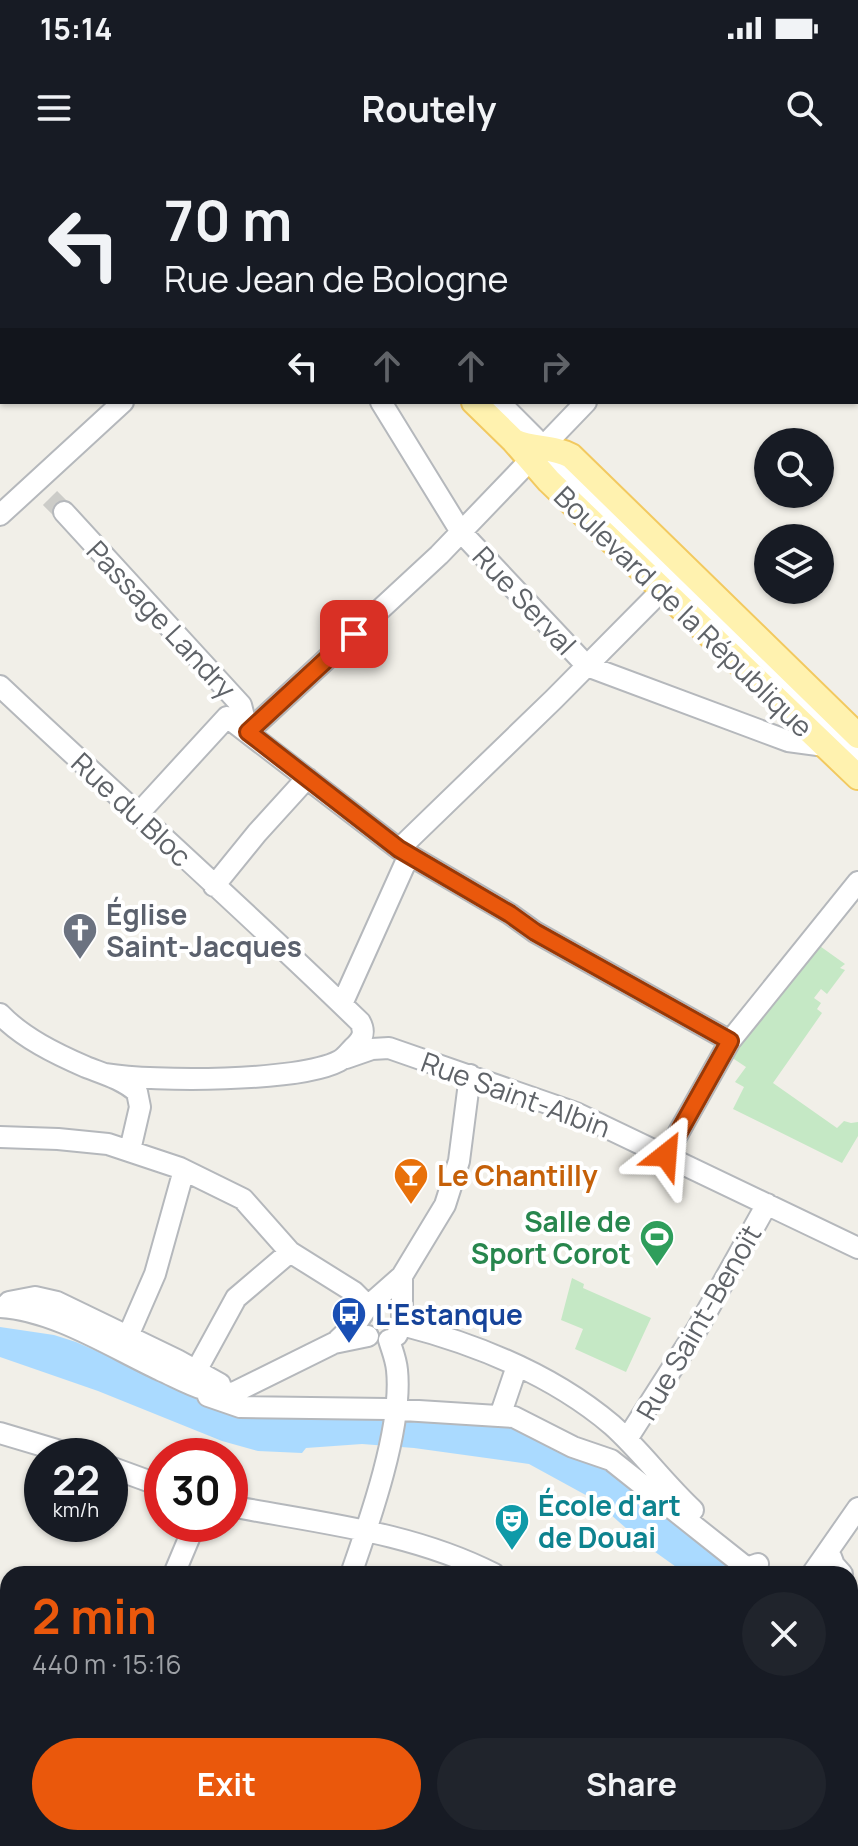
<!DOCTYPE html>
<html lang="en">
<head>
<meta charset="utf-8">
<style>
	body { margin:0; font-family:Manrope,sans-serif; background:#20242c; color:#f1f3f6; height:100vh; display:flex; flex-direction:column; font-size:30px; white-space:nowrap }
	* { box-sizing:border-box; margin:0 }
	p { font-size:26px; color:#9ea1a6 }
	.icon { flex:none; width:44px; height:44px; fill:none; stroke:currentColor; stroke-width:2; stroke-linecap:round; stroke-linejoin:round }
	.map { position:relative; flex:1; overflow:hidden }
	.panel { position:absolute; left:0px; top:1406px; width:858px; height:280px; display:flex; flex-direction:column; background:#171b24; border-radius:24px 24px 0 0; box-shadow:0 2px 6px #0004 }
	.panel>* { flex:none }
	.guide { position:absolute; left:0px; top:0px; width:858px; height:244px; box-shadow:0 2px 6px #0004; background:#171b24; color:#f1f3f6; overflow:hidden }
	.fabs { position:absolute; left:754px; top:268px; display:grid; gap:16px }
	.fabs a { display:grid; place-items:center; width:80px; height:80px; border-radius:50%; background:#171b24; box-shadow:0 2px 6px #0004; font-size:40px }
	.speed { position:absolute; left:24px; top:1278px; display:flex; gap:16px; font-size:40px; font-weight:700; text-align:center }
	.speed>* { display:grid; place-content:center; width:104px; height:104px; border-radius:50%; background:#171b24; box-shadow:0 2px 6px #0004; line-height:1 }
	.speed small { font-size:20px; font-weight:400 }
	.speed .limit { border:12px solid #d22; background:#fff; color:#111 }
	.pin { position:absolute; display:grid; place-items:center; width:68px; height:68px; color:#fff; margin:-34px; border-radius:16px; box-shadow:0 4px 12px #0006 }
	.me { position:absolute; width:88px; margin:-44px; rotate:28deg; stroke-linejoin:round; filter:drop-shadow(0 0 6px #0008) }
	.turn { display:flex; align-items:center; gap:28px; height:168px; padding:0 32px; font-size:36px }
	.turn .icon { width:104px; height:104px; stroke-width:2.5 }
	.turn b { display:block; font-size:56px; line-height:68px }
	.lanes { display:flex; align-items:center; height:76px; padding:0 32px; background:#0003; justify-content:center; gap:40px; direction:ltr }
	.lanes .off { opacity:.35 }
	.round { display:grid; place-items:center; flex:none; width:84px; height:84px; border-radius:42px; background:#20242c }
	.overview { display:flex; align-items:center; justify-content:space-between; height:136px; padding:0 32px }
	h1 { font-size:48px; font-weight:700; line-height:60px; color:#ea580c }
	.cta { display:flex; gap:16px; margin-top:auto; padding:16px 32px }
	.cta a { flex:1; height:92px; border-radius:48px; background:#ea580c; color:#fff; font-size:32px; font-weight:700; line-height:92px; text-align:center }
	.cta a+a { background:#20242c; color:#f1f3f6 }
	.status { display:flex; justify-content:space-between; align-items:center; height:56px; padding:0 40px; background:#171b24; direction:ltr }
	.status svg { height:22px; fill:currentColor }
	header { display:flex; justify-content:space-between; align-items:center; height:104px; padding:0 32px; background:#171b24; font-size:36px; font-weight:700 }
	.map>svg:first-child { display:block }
	.green { fill:#c5e8c5 }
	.water { fill:#aadaff }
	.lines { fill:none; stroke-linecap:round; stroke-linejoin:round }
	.minor-tunnel { stroke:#ccccc8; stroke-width:20; stroke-dasharray:20 10; stroke-linecap:butt }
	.minor-casing { stroke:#b5b8bc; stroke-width:24 }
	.major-casing { stroke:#f2c960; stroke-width:28 }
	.minor { stroke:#fff; stroke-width:20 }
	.major { stroke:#fff2af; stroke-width:24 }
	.route-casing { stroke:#983908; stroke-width:20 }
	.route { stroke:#ea580c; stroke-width:14 }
	.labels { text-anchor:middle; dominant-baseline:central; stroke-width:8; stroke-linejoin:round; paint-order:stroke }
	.street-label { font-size:28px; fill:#5f6368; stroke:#fff }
	.worship-label { font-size:28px; font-weight:bold; fill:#5b616d; stroke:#fff; text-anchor:start }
	.food-label { font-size:28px; font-weight:bold; fill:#c56008; stroke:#fff; text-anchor:start }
	.leisure-label { font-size:28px; font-weight:bold; fill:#27864d; stroke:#fff; text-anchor:end }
	.transit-label { font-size:28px; font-weight:bold; fill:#164399; stroke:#fff; text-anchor:start }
	.culture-label { font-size:28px; font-weight:bold; fill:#0d838f; stroke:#fff; text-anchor:start }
</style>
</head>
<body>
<div class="status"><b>15:14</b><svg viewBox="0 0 49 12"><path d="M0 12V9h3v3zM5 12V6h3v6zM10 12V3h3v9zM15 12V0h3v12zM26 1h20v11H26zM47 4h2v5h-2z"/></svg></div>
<header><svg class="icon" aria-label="menu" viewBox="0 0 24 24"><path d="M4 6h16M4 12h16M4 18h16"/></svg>Routely<svg class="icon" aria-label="search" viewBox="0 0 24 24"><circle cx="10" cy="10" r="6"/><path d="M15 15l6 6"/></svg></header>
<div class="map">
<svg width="858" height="1686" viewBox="0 0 858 1686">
	<rect width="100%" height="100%" fill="#f1efe8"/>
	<path class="green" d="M817,784l28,20 -5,4 5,2 -18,24 -6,-5 -7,9 7,5 -4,6 5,4 -49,70 64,45 7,-7 7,2 7,-1v14l-16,27 -109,-54 11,-22 -9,-5 11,-15 -18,-12z
		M572,1118l12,6 -1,4 68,30 -25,54 -51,-23 8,-20 -22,-9z"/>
	<path class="water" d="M0,1167l54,8 22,7 144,63 291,15 96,44 143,110h-64l-42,-30 -51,-45 -64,-35 -115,-16 -52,-4 -56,4 -4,5 -44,-2 -36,-10 -124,-50 -98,-34z
		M850,1535l8,10v61l-8,-10z"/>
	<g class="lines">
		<path class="minor-tunnel" d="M50,338l14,14"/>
		<defs>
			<path id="minor" d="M81,0v2
				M118,0v2
				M259,0l2,2
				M427,0l2,2
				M634,0l2,2
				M0,1l7,-1
				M387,2l2,-2
				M856,214l2,2
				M381,242l80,130 126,134 201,75 37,5
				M499,242l36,36 25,36 20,21
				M575,321l176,168
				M64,352l177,193 7,27 191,-177 147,-153
				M0,355l123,-113
				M736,484l122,116
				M0,526c120,113 242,221 360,336 6,11 2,18 -7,26 -4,4 -8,10 -14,13 -40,21 -186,21 -233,13
				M138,654l89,-97 172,132 111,65 25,18 195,109
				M399,689l155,-150 109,-110
				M214,726l43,-53 50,-55
				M342,844l67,-149
				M0,854c23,24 56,40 86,53 18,7 36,12 51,25l3,15 -10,43
				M346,898l26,-9 17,-1 187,65 282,135
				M0,977l58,2 50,5 72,24 63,31 47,53 64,40 14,14
				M666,995l64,-114 128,-159
				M9,1142l26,-5 22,5 120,58 43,24
				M0,1147c54,3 111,40 160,63 23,10 49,27 75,22l99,-49 34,-7
				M402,1165c74,19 151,50 210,100 29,26 52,58 81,85
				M397,1175l5,-13v-46
				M128,1176l27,-62 29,-104
				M338,1180l20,-19 10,-15 34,-30 43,-71 14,-44 11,-86
				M196,1211l40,-73 54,-46
				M206,1230l2,6 32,11 147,2 127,8 59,30 38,13 136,108 11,-4
				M500,1256l17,-50
				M0,1273l77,23
				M627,1279l69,-108 71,-127
				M110,1307l52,19
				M230,1346c89,17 182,26 264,68
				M831,1397l3,8 8,9
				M174,1414l21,-50
				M351,1414c19,-54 52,-148 46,-204 -1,-11 -5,-20 -8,-30
				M812,1414l46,-66
				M850,1520l8,9
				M0,1526l8,3
				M300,1678l11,8
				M798,1678l8,8
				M206,1686l4,-8
				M380,1686l5,-8
				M581,1686l7,-8"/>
			<path id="major" d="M222,0l2,2
				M334,2l3,-2
				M356,2l2,-2
				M474,242l40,39 35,40 309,296
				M514,281c18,9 39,5 57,15l287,280"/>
		</defs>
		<use href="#minor" class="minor-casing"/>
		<use href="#major" class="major-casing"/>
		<use href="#minor" class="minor"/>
		<use href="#major" class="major"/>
	</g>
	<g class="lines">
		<defs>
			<path id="route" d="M354,474l-106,98 151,117 111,65 25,18 195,109 -64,114"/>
		</defs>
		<use href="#route" class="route-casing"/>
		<use href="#route" class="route"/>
	</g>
	<defs>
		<symbol id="church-pin" viewBox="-11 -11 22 30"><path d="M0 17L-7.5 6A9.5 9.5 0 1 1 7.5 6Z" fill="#6b7280" stroke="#fff"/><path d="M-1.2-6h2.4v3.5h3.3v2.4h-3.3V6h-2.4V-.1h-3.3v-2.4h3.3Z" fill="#fff"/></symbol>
		<symbol id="bar-pin" viewBox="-11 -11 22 30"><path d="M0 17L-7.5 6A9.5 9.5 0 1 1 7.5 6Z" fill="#e8710a" stroke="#fff"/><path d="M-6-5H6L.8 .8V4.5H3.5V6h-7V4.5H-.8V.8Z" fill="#fff"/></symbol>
		<symbol id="stadium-pin" viewBox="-11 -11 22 30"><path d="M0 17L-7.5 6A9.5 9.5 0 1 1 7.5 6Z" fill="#2e9e5b" stroke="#fff"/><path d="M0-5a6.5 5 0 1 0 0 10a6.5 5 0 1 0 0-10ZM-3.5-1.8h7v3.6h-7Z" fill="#fff"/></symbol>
		<symbol id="bus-pin" viewBox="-11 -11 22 30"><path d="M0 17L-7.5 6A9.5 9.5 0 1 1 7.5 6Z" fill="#1a4fb4" stroke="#fff"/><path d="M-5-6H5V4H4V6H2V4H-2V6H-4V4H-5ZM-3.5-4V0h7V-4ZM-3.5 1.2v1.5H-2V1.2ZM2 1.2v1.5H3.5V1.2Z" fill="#fff"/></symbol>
		<symbol id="theatre-pin" viewBox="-11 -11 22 30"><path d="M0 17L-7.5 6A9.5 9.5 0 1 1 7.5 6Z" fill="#0f9aa8" stroke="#fff"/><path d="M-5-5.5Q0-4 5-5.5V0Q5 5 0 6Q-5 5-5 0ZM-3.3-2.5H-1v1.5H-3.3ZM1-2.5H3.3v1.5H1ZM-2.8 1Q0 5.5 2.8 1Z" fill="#fff"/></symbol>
	</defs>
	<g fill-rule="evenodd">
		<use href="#church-pin" x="60" y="750" width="40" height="54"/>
		<use href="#bar-pin" x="391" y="995" width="40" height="54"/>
		<use href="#stadium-pin" x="637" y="1057" width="40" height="54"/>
		<use href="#bus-pin" x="329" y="1134" width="40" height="54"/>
		<use href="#theatre-pin" x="492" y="1341" width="40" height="54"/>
	</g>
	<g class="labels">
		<g class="street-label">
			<text transform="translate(525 440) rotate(47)">Rue Serval</text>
			<text transform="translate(684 451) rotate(44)">Boulevard de la République</text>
			<text transform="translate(162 459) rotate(47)">Passage Landry</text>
			<text transform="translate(132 649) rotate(43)">Rue du Bloc</text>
			<text transform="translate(516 934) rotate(20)">Rue Saint-Albin</text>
			<text transform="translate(698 1162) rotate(-60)">Rue Saint-Benoït</text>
		</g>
		<g class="worship-label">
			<text x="106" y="754">Église<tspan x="106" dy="32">Saint-Jacques</tspan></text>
		</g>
		<g class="food-label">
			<text x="437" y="1015">Le Chantilly</text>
		</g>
		<g class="leisure-label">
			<text x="631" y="1061">Salle de<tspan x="631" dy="32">Sport Corot</tspan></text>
		</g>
		<g class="transit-label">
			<text x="375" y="1154">L'Estanque</text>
		</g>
		<g class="culture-label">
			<text x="538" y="1345">École d'art<tspan x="538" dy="32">de Douai</tspan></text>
		</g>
	</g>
</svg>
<div class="fabs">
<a><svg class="icon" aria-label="search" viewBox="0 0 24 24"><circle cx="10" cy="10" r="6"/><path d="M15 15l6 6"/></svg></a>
<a><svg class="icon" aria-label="layers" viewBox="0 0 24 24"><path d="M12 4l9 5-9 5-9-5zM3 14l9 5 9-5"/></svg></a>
</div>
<div class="speed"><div>22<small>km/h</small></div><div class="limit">30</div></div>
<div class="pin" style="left:354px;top:474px;background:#d93025"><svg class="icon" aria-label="arrive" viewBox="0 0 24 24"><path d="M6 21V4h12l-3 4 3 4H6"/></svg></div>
<svg class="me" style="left:666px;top:995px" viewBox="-20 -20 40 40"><path d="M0-17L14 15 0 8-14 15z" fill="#ea580c" stroke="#fff" stroke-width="4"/></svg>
<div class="guide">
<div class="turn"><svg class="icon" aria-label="left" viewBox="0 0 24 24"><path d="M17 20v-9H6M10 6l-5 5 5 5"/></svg><div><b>70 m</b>Rue Jean de Bologne</div></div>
<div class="lanes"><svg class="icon" aria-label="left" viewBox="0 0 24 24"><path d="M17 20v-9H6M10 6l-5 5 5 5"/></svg><svg class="icon off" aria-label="ahead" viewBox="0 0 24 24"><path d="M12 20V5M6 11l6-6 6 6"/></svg><svg class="icon off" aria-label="ahead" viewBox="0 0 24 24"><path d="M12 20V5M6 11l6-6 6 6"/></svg><svg class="icon off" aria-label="right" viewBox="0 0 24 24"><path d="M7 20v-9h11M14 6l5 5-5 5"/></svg></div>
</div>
<section class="panel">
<div class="overview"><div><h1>2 min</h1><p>440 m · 15:16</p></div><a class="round"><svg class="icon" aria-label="close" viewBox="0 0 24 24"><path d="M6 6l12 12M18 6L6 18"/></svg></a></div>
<div class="cta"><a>Exit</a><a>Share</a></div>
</section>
</div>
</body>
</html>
